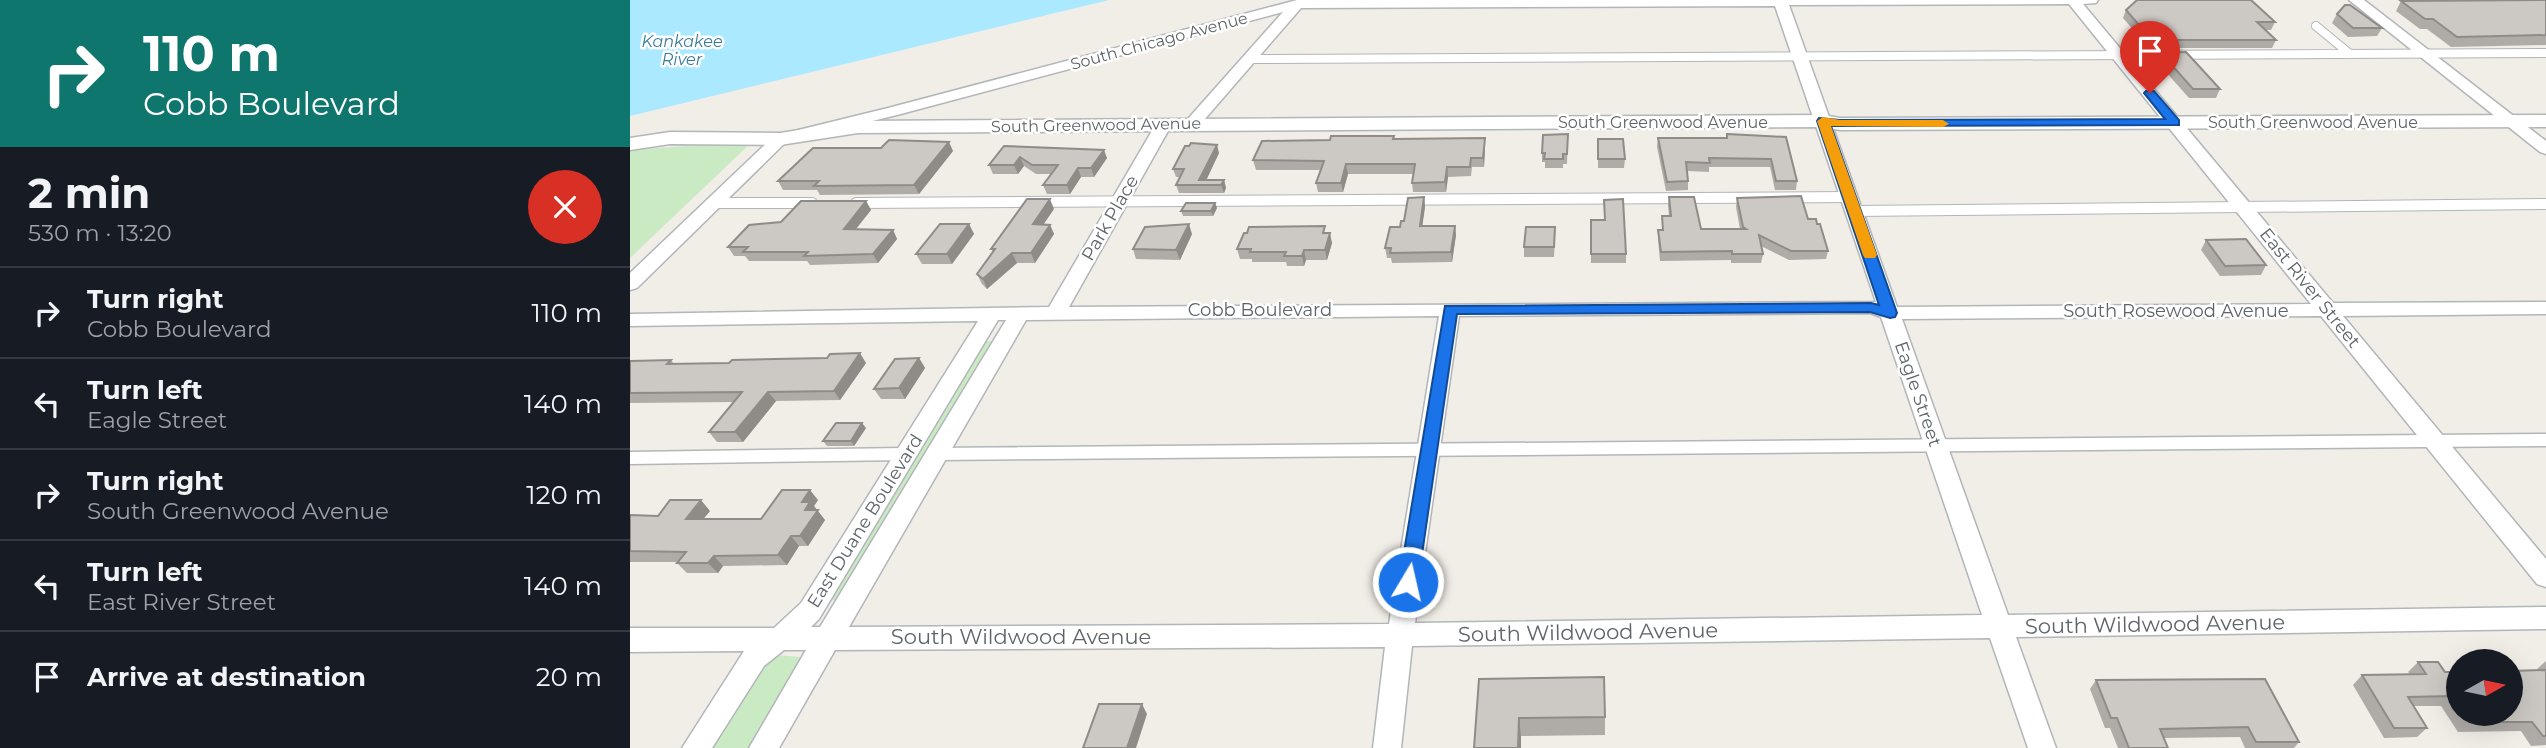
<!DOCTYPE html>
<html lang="en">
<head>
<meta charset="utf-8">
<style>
	body { margin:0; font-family:Montserrat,sans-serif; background:#242831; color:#f1f3f6; height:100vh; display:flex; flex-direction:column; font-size:26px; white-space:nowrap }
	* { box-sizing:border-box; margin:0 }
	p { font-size:23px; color:#9ea1a6 }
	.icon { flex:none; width:38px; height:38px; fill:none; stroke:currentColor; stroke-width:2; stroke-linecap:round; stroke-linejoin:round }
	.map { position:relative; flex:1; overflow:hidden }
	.sheet { display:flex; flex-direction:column; background:#171b24; width:630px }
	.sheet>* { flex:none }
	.top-card { background:#0f766e; color:#fff; overflow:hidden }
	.needle { width:46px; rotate:81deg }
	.controls { position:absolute; left:1816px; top:649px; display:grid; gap:14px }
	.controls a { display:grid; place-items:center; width:77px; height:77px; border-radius:50%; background:#171b24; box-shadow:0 7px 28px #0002; font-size:35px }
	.pin { position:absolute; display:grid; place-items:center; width:60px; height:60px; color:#fff; margin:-72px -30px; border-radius:50% 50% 50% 0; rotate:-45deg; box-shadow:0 0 7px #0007 }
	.pin .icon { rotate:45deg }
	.me { position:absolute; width:77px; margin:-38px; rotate:9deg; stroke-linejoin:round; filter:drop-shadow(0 0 5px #0008) }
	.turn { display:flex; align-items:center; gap:24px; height:147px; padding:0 28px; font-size:32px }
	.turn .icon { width:91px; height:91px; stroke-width:2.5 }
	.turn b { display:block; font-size:49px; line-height:60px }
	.round { display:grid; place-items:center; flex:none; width:74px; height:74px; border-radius:37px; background:#242831 }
	.overview { display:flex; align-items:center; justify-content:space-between; height:119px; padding:0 28px }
	h1 { font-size:42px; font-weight:700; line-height:52px }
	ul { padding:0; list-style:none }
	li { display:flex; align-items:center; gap:21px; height:91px; padding:0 28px; border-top:2px solid #363941 }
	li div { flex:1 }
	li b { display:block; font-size:26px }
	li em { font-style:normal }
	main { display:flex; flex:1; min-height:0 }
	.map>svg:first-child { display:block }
	.green { fill:#caeac3 }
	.water { fill:#aae9ff }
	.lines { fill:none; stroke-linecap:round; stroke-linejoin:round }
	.service-far2-casing { stroke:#b2b6ba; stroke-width:10 }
	.service-far1-casing { stroke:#b2b6ba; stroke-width:12 }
	.service-casing { stroke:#b2b6ba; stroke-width:15 }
	.minor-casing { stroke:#b2b6ba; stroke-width:3 }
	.tertiary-casing { stroke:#b2b6ba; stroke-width:3 }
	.service-far2 { stroke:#fff; stroke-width:8 }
	.service-far1 { stroke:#fff; stroke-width:10 }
	.service { stroke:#fff; stroke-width:12 }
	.minor { fill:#fff; fill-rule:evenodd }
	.tertiary { fill:#fff; fill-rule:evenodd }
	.wall { fill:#afaca8 }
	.shaded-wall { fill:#8f8c88 }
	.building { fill:#ccc8c3; stroke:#8f8c88; stroke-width:2 }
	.route { fill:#1a73e8; stroke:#114b97; stroke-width:2 }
	.slow { fill:#f59e0b }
	.labels { text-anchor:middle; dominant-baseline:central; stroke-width:5; stroke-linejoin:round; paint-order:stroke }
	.far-water-label { font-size:16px; font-style:italic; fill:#377a9c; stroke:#fff }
	.far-street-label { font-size:16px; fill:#5e6468; stroke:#fff }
	.street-label { font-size:18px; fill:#5e6468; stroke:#fff }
	.near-street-label { font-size:21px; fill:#5e6468; stroke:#fff }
</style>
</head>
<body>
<main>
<section class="sheet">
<div class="top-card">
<div class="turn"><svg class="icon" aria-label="right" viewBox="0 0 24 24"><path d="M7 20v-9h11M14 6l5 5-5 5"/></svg><div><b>110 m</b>Cobb Boulevard</div></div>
</div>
<div class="overview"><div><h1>2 min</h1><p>530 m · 13:20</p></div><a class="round" style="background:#d93025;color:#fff"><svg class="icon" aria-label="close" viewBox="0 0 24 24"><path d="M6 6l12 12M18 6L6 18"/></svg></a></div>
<ul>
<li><svg class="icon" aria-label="right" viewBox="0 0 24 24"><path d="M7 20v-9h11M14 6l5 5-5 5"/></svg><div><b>Turn right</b><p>Cobb Boulevard</p></div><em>110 m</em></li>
<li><svg class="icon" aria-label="left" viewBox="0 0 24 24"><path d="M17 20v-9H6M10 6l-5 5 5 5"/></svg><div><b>Turn left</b><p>Eagle Street</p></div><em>140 m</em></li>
<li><svg class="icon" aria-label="right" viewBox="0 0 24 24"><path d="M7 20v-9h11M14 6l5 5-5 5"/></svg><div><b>Turn right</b><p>South Greenwood Avenue</p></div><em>120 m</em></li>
<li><svg class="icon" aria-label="left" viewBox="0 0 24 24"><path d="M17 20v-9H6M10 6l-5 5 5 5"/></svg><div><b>Turn left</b><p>East River Street</p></div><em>140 m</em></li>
<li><svg class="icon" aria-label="arrive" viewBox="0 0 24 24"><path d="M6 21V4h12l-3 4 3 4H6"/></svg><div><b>Arrive at destination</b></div><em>20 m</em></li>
</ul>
</section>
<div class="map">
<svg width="1916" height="748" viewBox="0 0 1916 748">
	<rect width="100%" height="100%" fill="#f1ede7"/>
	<path class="green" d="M123,141l-123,117v-108z
		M354,341h11l-155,259 -15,1z
		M146,655l24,2v6l-51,85h-40l54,-86z"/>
	<path class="water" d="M0,0h479l-479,116z"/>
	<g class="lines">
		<defs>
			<path id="service-far2" d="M1686,26l34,28
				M619,59l1297,-6"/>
			<path id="service-far1" d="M83,203h99
				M226,203l993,-6
				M1224,211l692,-7"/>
			<path id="service" d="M307,454l1609,-14
				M0,458l276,-4"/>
			<path id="minor" d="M667,0h801l-2,3 -13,1 250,299 213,-1v12l-203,2 203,243v28l-9,-3 -216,-268 -419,3 106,296 538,-8v22l-530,8 40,111h-28l-38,-110 -578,8 -11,102h-28l12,-101 -550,3 -56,98h-30l57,-98h-22l-20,16 -52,82h-30l62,-97 -114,1v-24h144l27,-25 177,-282 -348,5v-12l419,-7 107,-183 8,-5 8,5 -103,183 807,-5 -101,-296 -474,2 -103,119h-12l-2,-3 2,-3 97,-109 -386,103 -111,27 -149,146 -7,2v-17l144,-137 114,-28zM1439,4l242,300 -414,3 -108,-302zM1240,313l11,4 101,298 -567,8 44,-307zM809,316l-50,308 -540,3 177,-307zM368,320h8l-186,307h-9l8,-8z
				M1719,0h15l182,141v13l-6,-2z"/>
			<path id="tertiary" d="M1193,115l17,3 706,-3v12l-706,3 -17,-3 -965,6 -78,12 -110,-1 -40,6v-12l40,-6 110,1 78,-12z"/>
		</defs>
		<use href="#service-far2" class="service-far2-casing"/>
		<use href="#service-far1" class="service-far1-casing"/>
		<use href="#service" class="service-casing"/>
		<use href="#minor" class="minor-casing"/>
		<use href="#tertiary" class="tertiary-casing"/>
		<use href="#service-far2" class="service-far2"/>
		<use href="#service-far1" class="service-far1"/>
		<use href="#service" class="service"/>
		<use href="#minor" class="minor"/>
		<use href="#tertiary" class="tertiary"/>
	</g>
	<path class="wall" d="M1916,0v45l-95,2 -24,-18h-7l-24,-18 5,-10z
		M1496,10l149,12 -4,8h-5l10,10 -4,8h-123l-26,-30z
		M1707,14l45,14 -5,8 -29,1 -16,-14z
		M1531,53l59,36 -4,9h-27l-32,-36z
		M938,134l-1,30h-4v4h-18v-6h-3v-9z
		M1097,134l59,3 11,44 -1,9h-21l-5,-23h-61v5l-22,-1 1,10v9l-22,1 -9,-44 1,-9h68z
		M855,138v10l-1,19h-12l-1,9 -23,1 -2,15h-33l-1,-9 1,-9h-65l-5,18h-25l-2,-9 4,-13h-64l-3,-10 141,-21z
		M968,139l27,20 -1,9h-26z
		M374,146l103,12 -13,19h-13l-11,17h-23l-4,-9 8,-11h-15l-12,-8 -6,8h-25l-4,-9z
		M323,151l-34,43 -99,1 -3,-5h-34l-5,-9z
		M589,153l-13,27h18l2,8 -2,5h-45l-3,-8 4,-8h-4l-3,-8z
		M794,197l1,10 -3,19h33l1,9 -4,27 -60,1 -1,-5h-4l-2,-10 19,-27z
		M1039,197l32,32h39l-4,-22 1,-9 71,21 20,32 -2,8 -37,1 -28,-14 2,8 -2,9h-30v-3l-71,1 -2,-22v-9h4v-14h7l-1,-11z
		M974,200l22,54v9h-35v-43h13z
		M236,201l5,9 -16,19 38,1 4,9 -19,24 -68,2 -3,-4h-58l-4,-5h-11l-6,-9 53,-25z
		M585,203l2,5 -4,8h-30l-2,-5z
		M424,209l-11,15 7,1 4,9 -19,29h-18l-30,26 -5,-5 -5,-10 16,-22 -2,-3z
		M339,224l5,10 -22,30h-30l-6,-10z
		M697,233l5,10 -5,17h-21l-2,6h-17l-1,-4h-34v-3h-12l-3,-10z
		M562,234l-12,26 -44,-1 -3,-10z
		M925,237l-1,20h-30v-10z
		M1576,240l60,25 -5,10 -41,1 -19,-26z
		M289,358l6,10 -20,31h-24l-7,-10z
		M41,360l3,4 192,-1 -26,37 -64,1 -33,41h-26l-8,-10 25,-30 -104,1v-42z
		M236,428l-12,18h-27l-4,-5z
		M188,500l-4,6 11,14 -17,26h-9l-12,19 -64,1 -5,7h-31l-10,-10 1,-1h-48v-47l28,1 52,-5 -7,8h58z
		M1916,661v84l-15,1 -10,-15 -63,1 -17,-26h-27l13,22 -10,9 -33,1 -31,-53 9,-10 48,-1 -2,-2 10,-10 27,10h14v42h52l27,-44 -1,-1z
		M849,679l126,38v18l-84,1z
		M1466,680l203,62 -5,6h-49l-5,-11 -76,1 4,10h-50l-8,-20h-5l-15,-39z"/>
	<path class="shaded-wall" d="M855,138v10l-1,19 -1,-9z
		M319,142l4,9 -34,43 -5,-9z
		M587,145l2,8 -15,32 -5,-5z
		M474,150l3,8 -13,19 -3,-9z
		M390,157l4,9 -6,8 -4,-9z
		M716,164l2,10 -5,18 -2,-9z
		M817,167l1,10 -2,15 -1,-10z
		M448,168l3,9 -11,17 -3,-9z
		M594,180l2,8 -2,5 -3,-8z
		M794,197l1,10 -4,28 -1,-9z
		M420,199l4,10 -17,25 -4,-10z
		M236,201l5,9 -22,28 -5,-9z
		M585,203l2,5 -4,8 -2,-5z
		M339,224l5,10 -22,30 -5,-10z
		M559,224l3,10 -12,26 -4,-10z
		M420,225l4,9 -19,29 -4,-10z
		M825,226l1,9 -4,27 -1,-10z
		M263,230l4,9 -19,24 -5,-9z
		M700,233l2,10 -5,17 -2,-10z
		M674,250l2,10 -2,6 -2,-10z
		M382,253l5,10 -30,26 -4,-10z
		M230,353l6,10 -26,37 -6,-9z
		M289,358l6,10 -20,31 -6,-11z
		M138,392l8,9 -33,41 -8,-10z
		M232,423l4,5 -12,18 -3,-5z
		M180,490l8,10 -4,6 11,14 -17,26 -8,-10 5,-26 -3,-8z
		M71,500l9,11 -15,18 -9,-10z
		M161,536l8,10 -12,19 -9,-10z
		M84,556l9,10 -5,7 -10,-10z
		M512,704l5,10 -11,34h-9z
		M889,718l2,18v12h-3z"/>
	<path class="building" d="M1507,0h114l24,22h-18l19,18h-124l-26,-30z
		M1916,0v35l-89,2 -24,-18h-8l-24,-18z
		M1715,5h5l32,23h-29l-16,-14z
		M1556,52l34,37h-27l-32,-36z
		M938,134l-1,20h-4v5h-19l1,-6h-3l1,-18z
		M1097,134l59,3 11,44h-21l-5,-22 -62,-1 1,5 -24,-1 2,19 -21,1 -9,-44h69z
		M701,136h63l-1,3 92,-1 -2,20h-12l-1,9h-23l-2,15 -33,1 3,-19h-69l-5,19h-25l8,-22 -71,-1 9,-19 68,-1z
		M968,139h25l2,20h-27z
		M259,140l60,2 -35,43 -100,1 5,-5h-41l35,-33h68z
		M561,143l26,2 -18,35h25l-3,5h-45l8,-16h-11l12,-23h4z
		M374,146l100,4 -13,18h-13l-11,17h-24l15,-20h-26l-12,-8 -6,8h-25z
		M1171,196l7,23h8l1,5h3l8,27h-37l-32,-16 4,19h-31v-3l-71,1 -3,-22h5l-1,-14h9l-2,-19h25l7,32h45l-3,-2 -6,-29z
		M794,197l-4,29h35l-4,26 -61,1 1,-5h-6l5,-21h10l1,-6h3l4,-23z
		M397,199h23l-17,25 17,1 -19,28h-19l-29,26 -6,-5 18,-25h-4z
		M993,199l3,55h-35v-34h14l-1,-20z
		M171,201h65l-22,28 49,1 -20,24 -69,2 4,-4h-65l5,-5h-20l21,-22 32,-3z
		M556,203h29l-4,8h-30z
		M310,224h29l-22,30h-31z
		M559,224l-13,26 -43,-1 12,-22z
		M695,226l-2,7h7l-5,17h-21l-2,6h-18l2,-4h-36l1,-3h-14l7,-16h3l2,-6z
		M896,227h29l-1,20h-30z
		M1616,239l20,26 -41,1 -19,-26z
		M230,353l-26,38 -66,1 -33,40h-26l33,-40 -112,1v-32l41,-1 -4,4 62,-1 3,-3 95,-2 3,-4z
		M289,358l-20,30 -25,1 21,-30z
		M206,423h26l-11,18h-28z
		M152,490h28l-8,12h8l-5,8h13l-18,26h-9l-13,19 -64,1 -6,7h-31l9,-11 -56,-1v-36l28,1 12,-16h31l-15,19h75z
		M1788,662h20l7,10h14v36l-8,-12 -43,1 19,31h-33l-32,-53 64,-1z
		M1916,670v66h-3l-11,-14h-63l-6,-8h48v-43z
		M974,677l1,40 -86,1 -1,30h-44l5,-69z
		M1635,679l34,63h-43l-8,-15 -88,2 8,19h-39l-12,-30h-6l-15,-38z
		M469,704h43l-15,44h-44z"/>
	<path class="route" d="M1516,91h8l25,29v5l-348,1 66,187 -2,4 -5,1 -20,-6 -413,2 -39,268 -3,6 -7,2 -6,-2 -3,-6 46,-276 426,-3 8,2 -62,-184 2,-3 21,2 325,-1 -21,-26z"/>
	<path class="slow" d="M1193,117l17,3h103l6,4 -6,3 -112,-1 46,129 -2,3h-10l-2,-3 -46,-134z"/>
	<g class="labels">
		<g class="far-water-label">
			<text x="52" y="41">Kankakee<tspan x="52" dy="18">River</tspan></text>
		</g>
		<g class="far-street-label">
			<text transform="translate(529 41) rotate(-15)">South Chicago Avenue</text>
			<text x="1033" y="122">South Greenwood Avenue</text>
			<text x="1683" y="122">South Greenwood Avenue</text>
			<text transform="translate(466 125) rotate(-1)">South Greenwood Avenue</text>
		</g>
		<g class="street-label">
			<text transform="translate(480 218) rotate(-60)">Park Place</text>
			<text transform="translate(1680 288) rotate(51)">East River Street</text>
			<text x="630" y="310">Cobb Boulevard</text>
			<text x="1546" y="311">South Rosewood Avenue</text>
			<text transform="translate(1288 394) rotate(71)">Eagle Street</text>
			<text transform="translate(235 521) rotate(-58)">East Duane Boulevard</text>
		</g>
		<g class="near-street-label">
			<text transform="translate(1525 624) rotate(-1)">South Wildwood Avenue</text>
			<text transform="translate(958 632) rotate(-1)">South Wildwood Avenue</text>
			<text x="391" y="636">South Wildwood Avenue</text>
		</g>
	</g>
</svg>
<div class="controls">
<a><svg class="needle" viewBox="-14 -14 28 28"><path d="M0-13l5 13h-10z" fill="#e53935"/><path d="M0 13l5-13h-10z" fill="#9ea1a6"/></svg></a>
</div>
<div class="pin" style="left:1520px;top:93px;background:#d93025"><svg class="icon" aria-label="arrive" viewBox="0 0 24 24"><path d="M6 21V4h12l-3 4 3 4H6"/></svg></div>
<svg class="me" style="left:778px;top:582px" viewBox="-20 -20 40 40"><circle r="17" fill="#1a73e8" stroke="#fff" stroke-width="3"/><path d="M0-11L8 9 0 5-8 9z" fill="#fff"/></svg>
</div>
</main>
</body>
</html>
